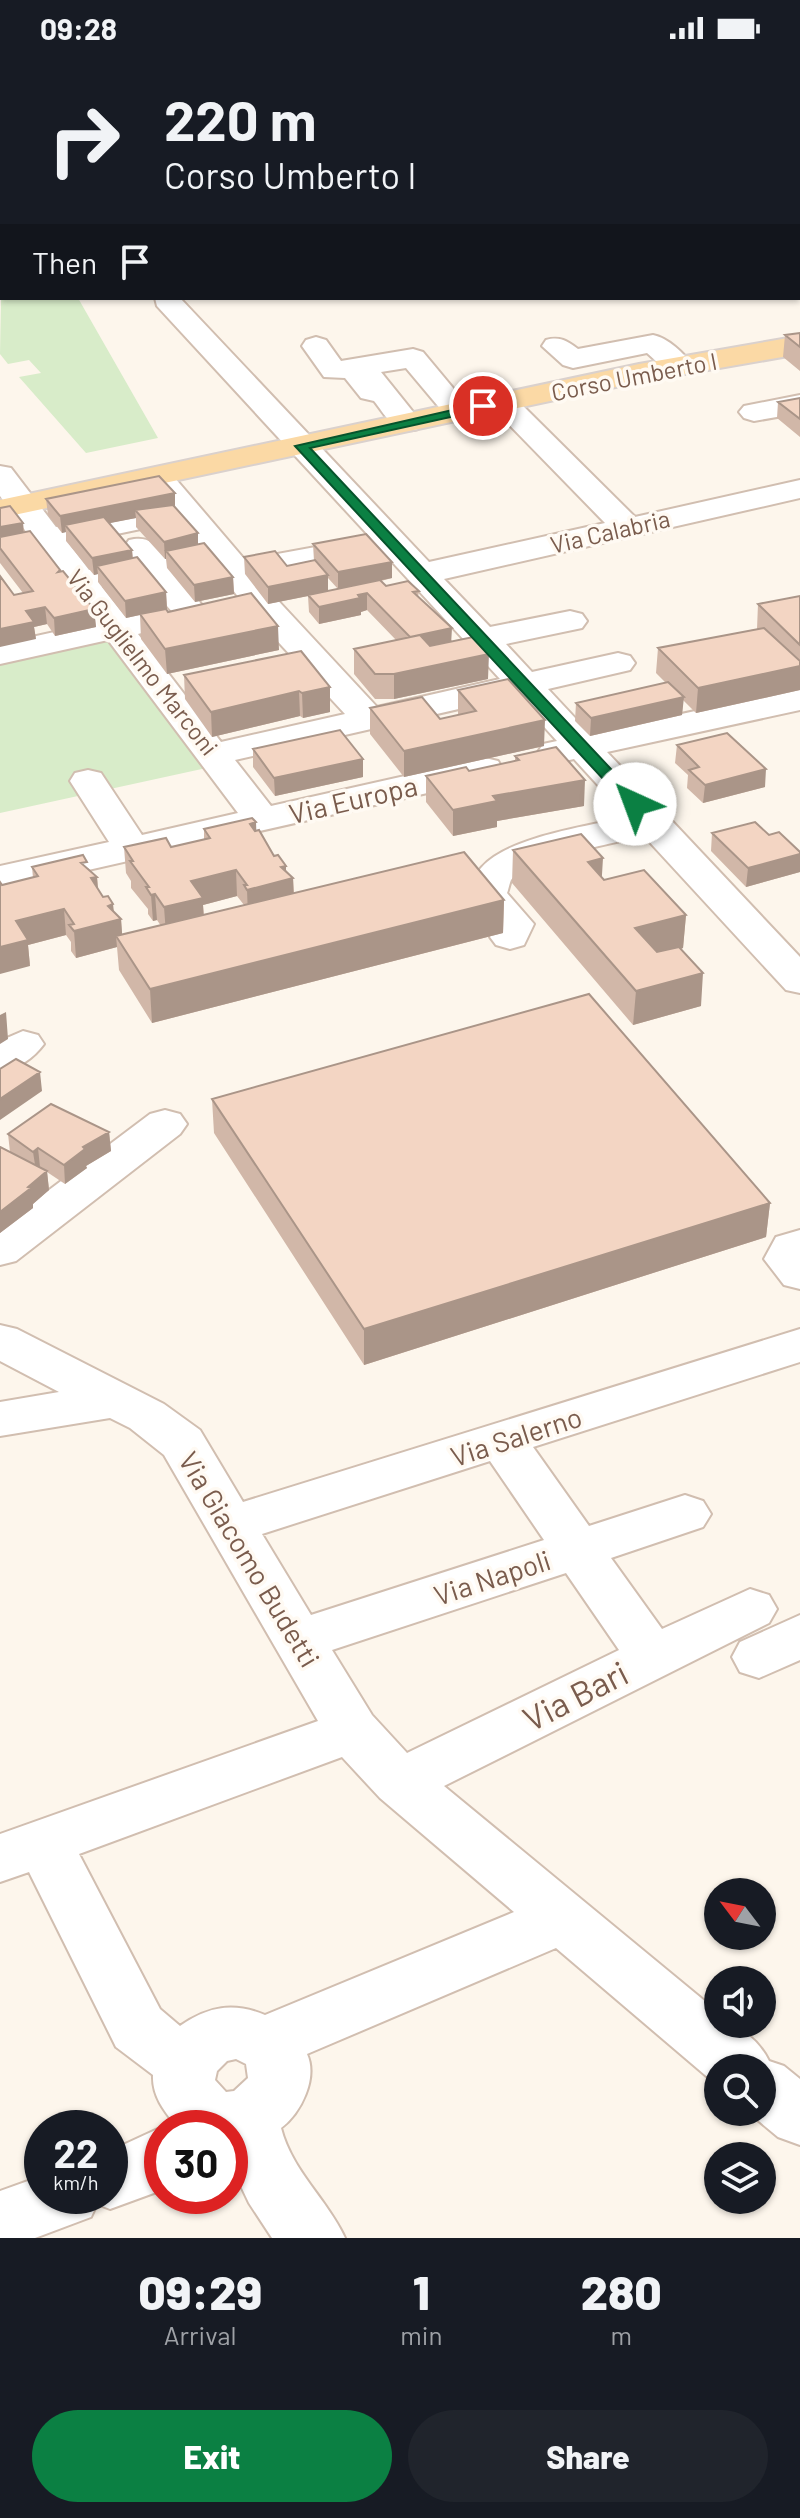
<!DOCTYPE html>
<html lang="en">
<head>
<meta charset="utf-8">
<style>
	body { margin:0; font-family:Barlow,sans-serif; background:#20242c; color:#f1f3f6; height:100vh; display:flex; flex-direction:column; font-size:30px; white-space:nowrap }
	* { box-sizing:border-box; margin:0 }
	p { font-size:26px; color:#9ea1a6 }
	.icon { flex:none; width:44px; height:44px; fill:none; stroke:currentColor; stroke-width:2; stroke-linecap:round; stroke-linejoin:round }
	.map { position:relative; height:2182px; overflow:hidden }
	.sheet { display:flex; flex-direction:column; background:#171b24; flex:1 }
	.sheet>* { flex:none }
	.guide { position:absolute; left:0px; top:0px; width:800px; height:244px; box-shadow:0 2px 6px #0004; background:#171b24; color:#f1f3f6; overflow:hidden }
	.needle { width:52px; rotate:302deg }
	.fabs { position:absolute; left:704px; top:1822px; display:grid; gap:16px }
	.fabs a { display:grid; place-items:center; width:72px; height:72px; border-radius:50%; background:#171b24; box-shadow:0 2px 6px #0004; font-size:40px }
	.speed { position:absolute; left:24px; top:2054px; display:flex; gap:16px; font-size:40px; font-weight:700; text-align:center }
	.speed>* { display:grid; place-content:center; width:104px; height:104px; border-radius:50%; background:#171b24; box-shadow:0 2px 6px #0004; line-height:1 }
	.speed small { font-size:20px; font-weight:400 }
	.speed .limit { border:12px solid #d22; background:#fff; color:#111 }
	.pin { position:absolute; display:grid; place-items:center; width:68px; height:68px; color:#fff; margin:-34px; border:4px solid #fff; border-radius:50%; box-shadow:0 2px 8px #0007 }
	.me { position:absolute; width:88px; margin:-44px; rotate:317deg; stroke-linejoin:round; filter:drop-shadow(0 0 6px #0008) }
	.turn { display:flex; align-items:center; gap:28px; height:168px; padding:0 32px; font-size:36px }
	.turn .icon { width:104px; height:104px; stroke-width:2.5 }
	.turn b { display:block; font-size:56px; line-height:68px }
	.then { display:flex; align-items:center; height:76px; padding:0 32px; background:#0003; gap:16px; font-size:30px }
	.eta { display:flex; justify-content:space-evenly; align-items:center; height:136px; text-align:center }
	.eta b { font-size:48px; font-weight:800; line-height:56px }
	.button { display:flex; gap:16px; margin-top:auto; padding:16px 32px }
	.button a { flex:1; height:92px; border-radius:48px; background:#0b8043; color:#fff; font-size:32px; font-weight:800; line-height:92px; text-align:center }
	.button a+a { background:#20242c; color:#f1f3f6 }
	.status { display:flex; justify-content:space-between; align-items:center; height:56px; padding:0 40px; background:#171b24; direction:ltr }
	.status svg { height:22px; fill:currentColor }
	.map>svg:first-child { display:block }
	.green { fill:#d8ecc9 }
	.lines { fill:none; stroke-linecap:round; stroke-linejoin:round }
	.minor-casing { stroke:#d1beb0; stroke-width:4 }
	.major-casing { stroke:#dad1cd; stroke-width:4 }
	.minor { fill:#fff; fill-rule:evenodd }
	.major { fill:#fbd9a5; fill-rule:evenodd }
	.wall { fill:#d1b7a8; fill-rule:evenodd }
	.shaded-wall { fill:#aa9588 }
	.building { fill:#f3d5c3; stroke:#aa9588; stroke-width:2 }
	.route { fill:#0b8043; stroke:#07532c; stroke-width:2 }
	.labels { text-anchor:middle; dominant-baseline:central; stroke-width:7; stroke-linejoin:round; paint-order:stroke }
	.far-street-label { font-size:24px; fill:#7a5c4d; stroke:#fffaf3 }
	.street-label { font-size:28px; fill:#7a5c4d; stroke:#fffaf3 }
	.near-street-label { font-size:34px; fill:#7a5c4d; stroke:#fffaf3 }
</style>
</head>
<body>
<div class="status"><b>09:28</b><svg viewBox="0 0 49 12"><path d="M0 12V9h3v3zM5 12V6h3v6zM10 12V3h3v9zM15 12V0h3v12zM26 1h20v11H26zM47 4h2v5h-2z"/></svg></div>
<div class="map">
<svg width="800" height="2182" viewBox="0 0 800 2182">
	<rect width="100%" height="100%" fill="#fdf6ec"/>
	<path class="green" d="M2,191v51h76l80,140 -72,15 -67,-76 22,-4 -12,-13 -21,4 -8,-10z
		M120,583l91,128 -211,46v-149z"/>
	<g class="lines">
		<defs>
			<path id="minor" d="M759,0h23l1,2h-23z
				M798,16l2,1v14l-2,-1z
				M798,112l2,1v16l-2,-1z
				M2,177v16l-2,1v-16z
				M155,242h25l249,264 176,-39 -112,-115 -5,-6 5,-6 10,-3 10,3 122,121 165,-37v18l-356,81 46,48 80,-16 12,3 5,7 -5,7 -76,16 26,28 86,-19 12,3 5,7 -5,7 -82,19 42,45 210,-46v22l-193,42 193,205v36l-14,-3 -142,-154c-29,7 -115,22 -133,44 -1,2 -3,11 -4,13l27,31 -10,21 -14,4 -14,-4 -6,-8 4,-12 -27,-31c4,-10 7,-19 15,-27 26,-30 107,-41 145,-50l-53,-58 -18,4 -13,-3 -5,-8 5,-8 14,-3 -41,-45 -281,64 36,46 214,-48 13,3 5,8 -5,8 -498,113v-24l109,-24 -39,-61 5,-8 13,-3 13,3 41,62 96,-22 -130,-173 -108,24v-20l95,-21 -55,-73 -40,8v-20l27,-5 -27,-37v-30l11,2 45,59 109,-22 -23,-28 4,-7 11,-2 11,2 77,90 125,-23 -213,-231zM179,465l24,28 -39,7c-11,-14 -17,-20 -35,-16l-5,7 10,15 -45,8 -20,-26zM384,497l116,126 -123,28 -120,-129zM215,510l30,40 100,108 -124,28 -83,-108 15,-4 5,-7 -5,-7 -12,-3 -16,3 -23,-29 46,-8c15,20 26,48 55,41l5,-7 -31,-40z
				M653,279c15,3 31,18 40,31l-4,6c-19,5 -28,-7 -42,-19l-74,15 -10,-3 -21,-19 4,-6c14,-4 21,1 32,9z
				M316,281l10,3 15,21 72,-12 10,3 50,60 -5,6 -10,3 -10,-3 -42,-50 -25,4 41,51 -4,6c-24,6 -31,-12 -44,-28l-13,-3 -16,-20 -21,-1 -22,-31 4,-6z
				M800,339v18l-46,8 -10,-3 -5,-6 5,-6z
				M23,975l15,4 6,9c-11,15 -26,24 -44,29v-32z
				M165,1054l15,4 7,10 -7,10 -164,127 -16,4v-38l150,-113z
				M800,1174v59l-16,-4 -20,-26 12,-22z
				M0,1269l17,4 147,75 36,26 43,72 557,-173v33l-267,85 56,79 96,-31 18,6 8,13 -8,13 -92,31 51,71 88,-40 19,6 8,14 -8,14 -325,163 274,226v12c22,0 41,17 51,37l15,5 16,13v66l-22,-8 -30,-25h14v-44h-44v18l-162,-138 -249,106c11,24 -6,59 -26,74 11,43 46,71 64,110h-73l-23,-35 -19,-40v-35h-52c-13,-16 -26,-31 -25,-53l-37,-28 -87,-175 -29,10v-48l318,-113 -154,-266 -34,-27 -20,-10 -110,18v-34l59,-10 -59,-31zM490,1405l54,79 -233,75 -49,-81zM566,1517l53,77 -212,103 -35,-38 -40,-65zM342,1701l38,41 134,114 -249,103c-31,-13 -57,-9 -85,11l-20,-17 -81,-155zM236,2003l10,5 2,14 -14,13 -8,1 -11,-12 2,-9 10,-10z
				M800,1559v45l-41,18 -19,-6 -8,-15 8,-15z
				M162,2071l3,1h-3v62l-52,19 -13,-5 -6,13 -56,21h-35v-47l42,-15v20h68v-45z"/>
			<path id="major" d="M800,280v18l-161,28 -639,136v-18l639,-136z"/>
		</defs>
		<use href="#minor" class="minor-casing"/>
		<use href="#major" class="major-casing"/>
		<use href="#minor" class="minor"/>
		<use href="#major" class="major"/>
	</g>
	<path class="wall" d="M800,277v38l-17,-14 2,-22z
		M800,342v39l-23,-19 1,-16z
		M175,437v14l23,26v11l35,33 1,17 -39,8 -28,-34 -1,-9h-1l-29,-32v-9l-27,5 23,27 1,8 33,34 1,17 -5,1 117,40 -112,24 -26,-35 -1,-24 -14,3 -28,-36v-8l-4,1 -28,-34v-9l-4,1 -14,-18 -2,-16z
		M0,452l23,15 1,10 70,76 2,18 -41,9 -8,-12 -13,3 2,12 -22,-44 9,-2 -23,-30z
		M313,488l79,18v16l-11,3 5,5 33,5 -1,6 34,44 36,38 -94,20h-19l-21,-25v-25l42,-9 -29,-30 -6,2v3l-42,9 -10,-12 -1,-16 -40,8 -23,-30 -1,-17 43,9 27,-5zM328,522l10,11 -10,2z
		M800,540v94l-104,23 -13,-13 -1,15 -92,21 -15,-15 1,-18 90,-20 -10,-10 2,-25 99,-19 1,-25z
		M184,619l146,12v25l-27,6 -3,-2 -88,21 -27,-38z
		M458,634l86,56 -140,31 -34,-43v-26l70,11 18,-4z
		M677,689l88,42 -62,16 -16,-15 1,-13 -13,-12z
		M253,693l110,28 -88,19 -22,-29z
		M515,700l69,50 -87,15v6l-44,9 -27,-34v-26l43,-5 46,-10z
		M256,766v9l18,25 19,22 1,15 210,7 -1,33 -351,90 -33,-53 -2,-23 -41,11 -5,-7v-9l-5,-7 -38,10 2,21 -28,-81 31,-7 -1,-11 56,1 9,9 1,12 16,23 7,7 1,16 39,-9 -4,-6 -4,1 -5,-7v-5l-17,-21v-7l-5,-8 -2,-26h47l33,-8v-10zM237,840l7,9 -40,10 -1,-10z
		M712,777l88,39 -54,15 -35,-36z
		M513,794l89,28 2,2 82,35 -3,33 -2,1 20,57 -68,19 -121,-142z
		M212,1043l558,104 -4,34 -402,128 -150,-232z
		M109,1076l2,19 -25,15 1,2 -22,16 -18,-12 2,18 -16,14v4l-33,25v-86l10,5 -2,-18z"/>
	<path class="shaded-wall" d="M175,437v16l-40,1 1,8 -66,13 -5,-6 1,7 -4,1 -2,-17z
		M23,467l1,16 -24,5v-17z
		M198,477v17l-32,1v8h-1l-1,-17z
		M132,494l1,17 -36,-1 1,8 -4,1 -2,-17z
		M392,506v16l-54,11v-17z
		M328,519v17l-60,12v-17z
		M233,521l1,17 -39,8 -1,-17z
		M166,536l1,17 -41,9 -1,-17z
		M367,537v17l-6,2v3l-42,9v-17z
		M45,551l2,17 -13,3 2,12 -36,8v-18l26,-18z
		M94,553l2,18 -41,9 -1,-18z
		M278,570l1,24 -112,24 -2,-25z
		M452,572l-1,17 -42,10 1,-18z
		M489,598l-1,25 -94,20v-25z
		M800,610v24l-104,23 2,-25z
		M330,631v25l-27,6 -1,-25z
		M299,635l1,25 -88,21 -1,-25z
		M684,641l-2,18 -92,21 1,-18z
		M545,664l-1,26 -140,31v-26z
		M363,703v18l-88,19 -1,-18z
		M766,713l-1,18 -62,16 2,-18z
		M585,724l-1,26 -87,15v6l-44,9v-26l40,-14z
		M256,766l1,26 -7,-24z
		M800,798v18l-54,15 2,-19z
		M603,802l-2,33 -13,-29z
		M286,810v14l7,-2 1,27 -46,11 -1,-26 34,-23z
		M236,814l1,26 -34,9 1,19 -38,10 -2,-27 27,-26z
		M97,821l2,26 -8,-25z
		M155,838l2,26 -4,1 -2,-26z
		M504,844l-1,33 -351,90 -2,-34z
		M113,848l2,17 6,-2 2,27 -7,-10 1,11 -41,11 -2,-27 34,-25z
		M64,853l2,26 -38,10 2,21 -30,8v-27l16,-26z
		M686,859l-3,33 -50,13 2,-33z
		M703,917l-2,33 -68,19 3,-34z
		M6,956l2,27 -8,5v-29z
		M40,1016l2,19 -42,29v-21z
		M109,1076l2,19 -25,15 1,2 -22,16 -1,-19 19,-18z
		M38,1092l2,19 -4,4 -3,-19z
		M47,1115l2,19 -16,14v4l-33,25v-21z
		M770,1147l-4,34 -402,128v-36z"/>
	<path class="building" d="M800,277v14l-15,-12z
		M800,342v21l-22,-17z
		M159,420l16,17 -115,23 -14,-17z
		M173,449l25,28 -34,9 -29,-32z
		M10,450l13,17 -23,4v-19z
		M104,461l28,33 -40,8 -27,-33z
		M30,475l30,39 -2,2 5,-1 31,38 -40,9 -9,-11 -19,4 8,11 -34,7v-53l14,19 19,-4 -33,-43v-11z
		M366,478l26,28 -54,10 -25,-28z
		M204,487l29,34 -39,8 -28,-34z
		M275,495l12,15 28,-6 13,15 -60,12 -24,-30z
		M137,501l29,35 -41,9 -28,-35z
		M380,524l6,6 22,-5 11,10 -6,1 39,36 -42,9 -43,-44 -9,2 2,3 -41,9 -11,-12z
		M251,537l27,33 -113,23 -25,-35 26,-5 2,3z
		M800,540v49l-42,-41z
		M764,572l36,33v5l-102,22 -40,-40z
		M420,579l10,11 43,-9 16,17 -95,20h-19l-21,-25z
		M301,595l29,36 -28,6 -3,-2 -88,21 -27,-37z
		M508,623l37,41 -141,31 -34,-43 52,-11 18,22 36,-8 -18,-21z
		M668,626l16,15 -93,21 -15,-15z
		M340,674l23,29 -89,19 -21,-29z
		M727,677l39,36 -61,16 -16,-15 10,-3 -22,-22z
		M556,691l29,33 -92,16 4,5 -44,9 -27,-34 40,-9 3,4 50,-11 -4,-4z
		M252,762l4,4 -6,2 5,7 4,-1 15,26 4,-1 8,11 -5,1 12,11 -46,12 -3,-5h3l-11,-15 -45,11 12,17 -39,9 -9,-13 -4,1 -5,-8h3l-19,-26h3l-9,-14 42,-9 5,9 39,-9 -6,-9z
		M755,766l14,13 10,-3 21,20v2l-52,14 -36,-35z
		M581,778l22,24 -15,4 16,18 40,-10 42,45 -51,13 22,24 22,-5 24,26 -67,18 -123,-141z
		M464,796l40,48 -354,89 -34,-53z
		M83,799l4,7 -6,1 16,14 -6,1 12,19 5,-1 5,8 -5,2 13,13 -47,12 -5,-6 5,-1 -10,-15 -48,12 12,19 -28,7v-65l2,3 36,-9 -6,-9z
		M589,938l181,209 -406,126 -152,-230z
		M16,1003l24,13 -40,27v-30z
		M51,1048l58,28 -26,15 2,2 -21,16 -26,-17 -5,4 -25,-18z
		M0,1091l47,24 -19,16 3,1 -31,24z"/>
	<path class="route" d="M483,347l4,1v5l-177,39 330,352v7h-11l-334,-361z"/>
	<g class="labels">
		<g class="far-street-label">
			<text transform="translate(634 320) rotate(-11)">Corso Umberto I</text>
			<text transform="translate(610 475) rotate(-13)">Via Calabria</text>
			<text transform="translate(143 606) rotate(52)">Via Guglielmo Marconi</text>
		</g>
		<g class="street-label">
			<text transform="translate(353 743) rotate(-13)">Via Europa</text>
			<text transform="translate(516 1380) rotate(-18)">Via Salerno</text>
			<text transform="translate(250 1503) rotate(59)">Via Giacomo Budetti</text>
			<text transform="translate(492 1521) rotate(-18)">Via Napoli</text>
		</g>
		<g class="near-street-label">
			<text transform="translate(575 1639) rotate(-27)">Via Bari</text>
		</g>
	</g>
</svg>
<div class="fabs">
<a><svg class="needle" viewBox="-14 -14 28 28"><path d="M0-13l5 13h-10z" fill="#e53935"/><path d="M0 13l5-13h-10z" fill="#9ea1a6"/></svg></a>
<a><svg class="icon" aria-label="sound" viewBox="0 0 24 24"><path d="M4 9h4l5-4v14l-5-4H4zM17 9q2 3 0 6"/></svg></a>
<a><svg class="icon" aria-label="search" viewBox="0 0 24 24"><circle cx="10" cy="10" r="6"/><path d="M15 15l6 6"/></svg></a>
<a><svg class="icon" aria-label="layers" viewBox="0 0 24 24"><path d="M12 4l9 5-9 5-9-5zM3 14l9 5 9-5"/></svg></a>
</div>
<div class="speed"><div>22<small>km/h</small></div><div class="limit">30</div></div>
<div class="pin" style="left:483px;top:350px;background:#d93025"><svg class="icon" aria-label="arrive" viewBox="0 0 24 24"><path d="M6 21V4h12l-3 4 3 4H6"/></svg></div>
<svg class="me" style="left:635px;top:748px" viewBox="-20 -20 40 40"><circle r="19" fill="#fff"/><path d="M0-13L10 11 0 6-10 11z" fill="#0b8043"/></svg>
<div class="guide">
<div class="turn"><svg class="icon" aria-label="right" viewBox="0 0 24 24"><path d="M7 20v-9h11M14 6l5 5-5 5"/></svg><div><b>220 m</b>Corso Umberto I</div></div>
<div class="then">Then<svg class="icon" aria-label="arrive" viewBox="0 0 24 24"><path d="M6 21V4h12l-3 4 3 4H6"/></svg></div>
</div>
</div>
<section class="sheet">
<div class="eta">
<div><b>09:29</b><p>Arrival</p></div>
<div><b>1</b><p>min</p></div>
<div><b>280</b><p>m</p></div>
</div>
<div class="button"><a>Exit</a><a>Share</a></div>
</section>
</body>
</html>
